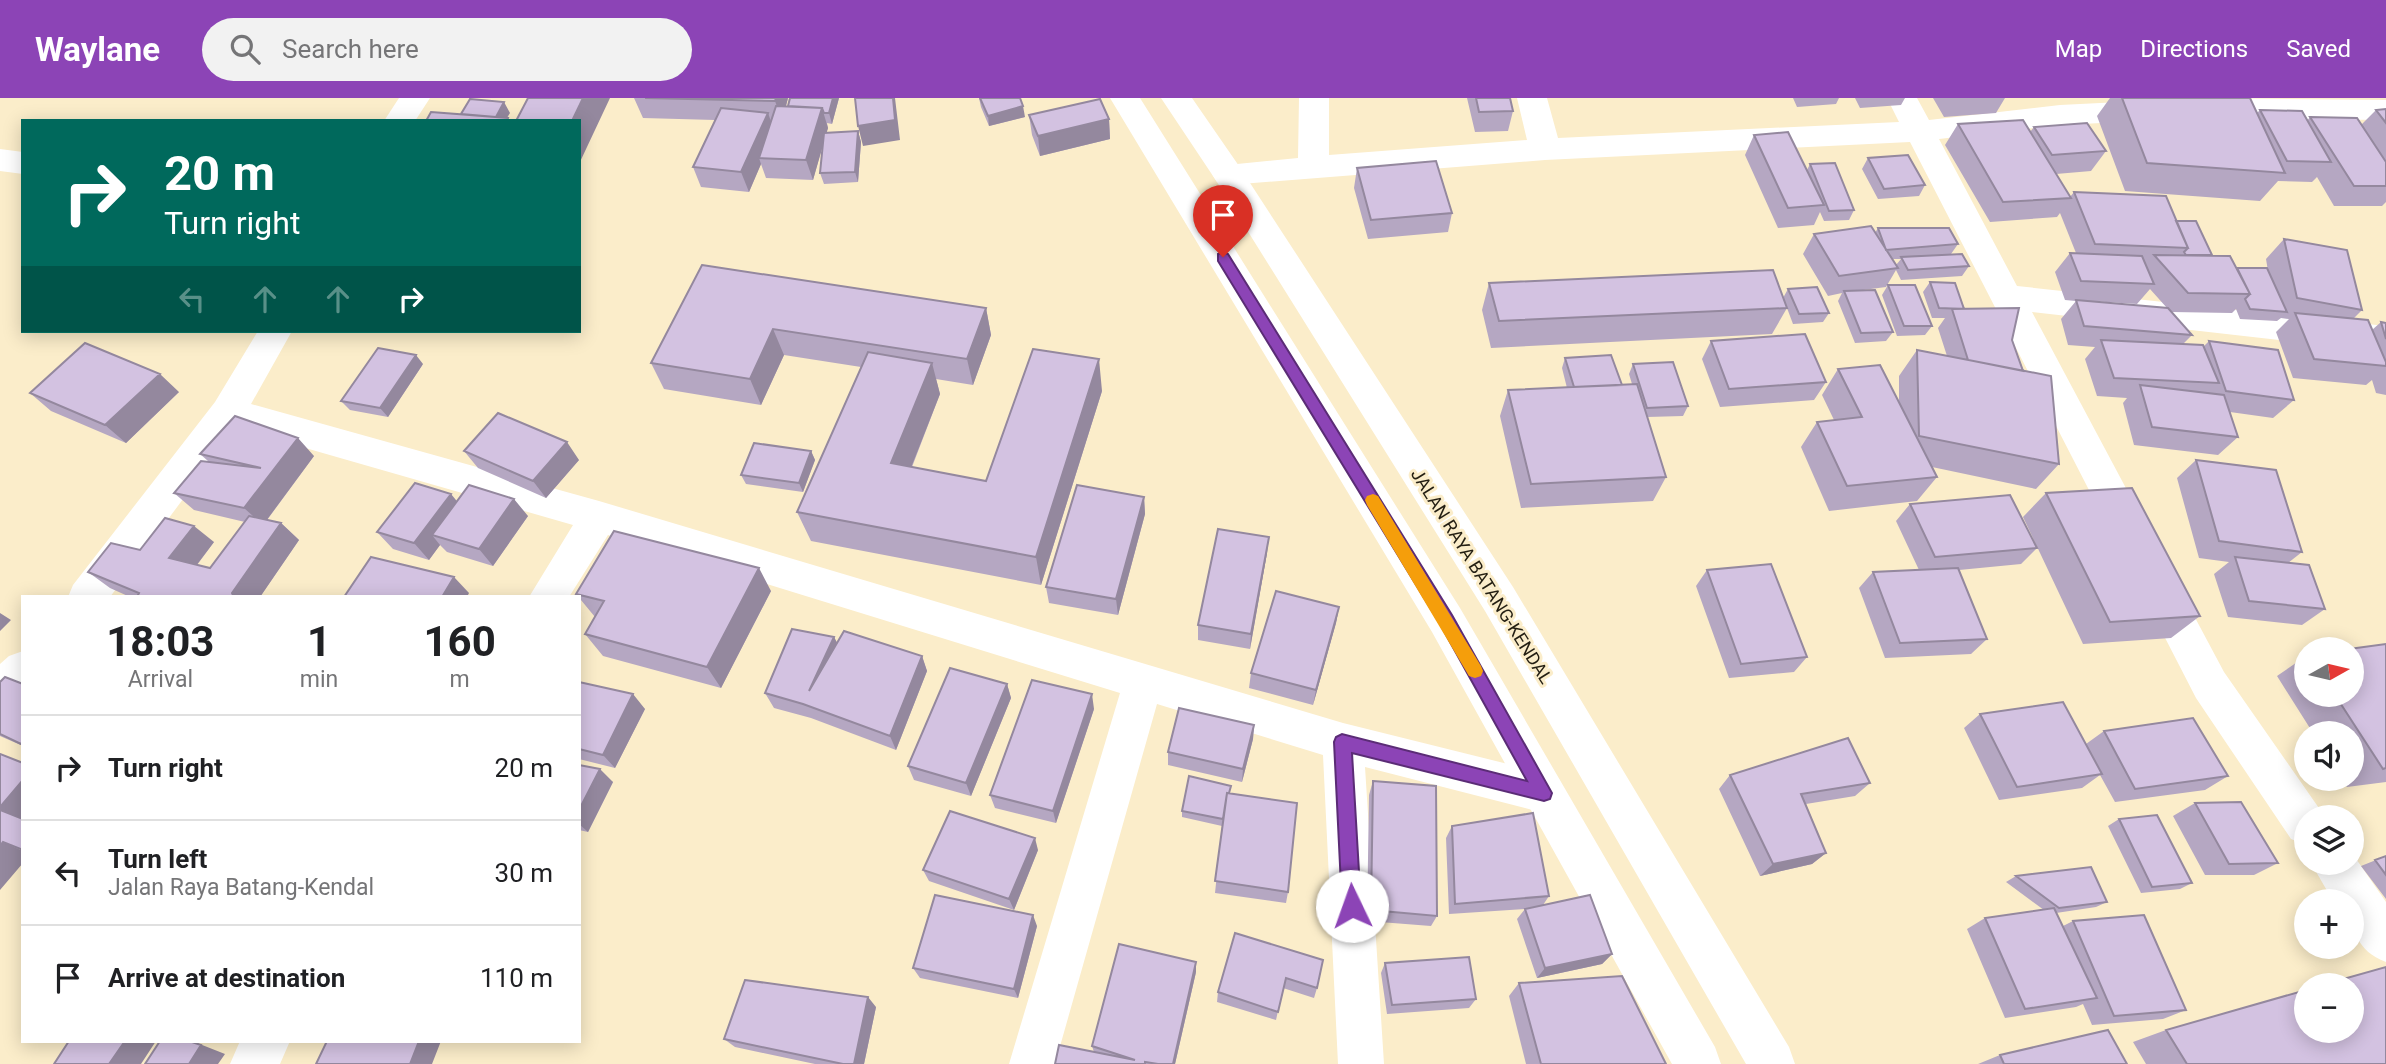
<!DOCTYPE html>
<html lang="en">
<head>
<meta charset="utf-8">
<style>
	body { margin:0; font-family:Roboto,sans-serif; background:#f2f2f2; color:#202124; height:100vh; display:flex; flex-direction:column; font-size:26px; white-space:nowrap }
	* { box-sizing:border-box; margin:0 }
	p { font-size:23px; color:#757577 }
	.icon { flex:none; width:38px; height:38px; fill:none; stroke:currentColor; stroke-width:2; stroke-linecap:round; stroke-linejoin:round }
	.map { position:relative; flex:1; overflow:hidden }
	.panel { position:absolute; left:21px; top:497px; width:560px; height:448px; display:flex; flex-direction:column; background:#fff; border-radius:0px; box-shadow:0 4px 18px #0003 }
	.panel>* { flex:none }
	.hud { position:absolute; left:21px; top:21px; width:560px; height:214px; border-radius:0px; box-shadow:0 4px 18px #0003; background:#00695c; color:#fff; overflow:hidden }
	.needle { width:46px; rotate:82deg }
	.tools { position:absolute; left:2294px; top:539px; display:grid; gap:14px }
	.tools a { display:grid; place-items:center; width:70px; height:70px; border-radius:50%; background:#fff; box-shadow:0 4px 18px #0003; font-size:35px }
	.pin { position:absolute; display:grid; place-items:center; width:60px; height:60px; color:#fff; margin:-72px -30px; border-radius:50% 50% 50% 0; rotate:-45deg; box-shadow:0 0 7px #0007 }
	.pin .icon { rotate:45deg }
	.me { position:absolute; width:77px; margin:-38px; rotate:357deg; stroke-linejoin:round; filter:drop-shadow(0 0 5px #0008) }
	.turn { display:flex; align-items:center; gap:24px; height:147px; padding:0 28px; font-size:32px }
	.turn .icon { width:91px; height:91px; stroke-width:2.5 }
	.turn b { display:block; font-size:49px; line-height:60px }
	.lanes { display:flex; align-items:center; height:66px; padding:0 28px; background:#0003; justify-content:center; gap:35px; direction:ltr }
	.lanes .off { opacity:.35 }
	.eta { display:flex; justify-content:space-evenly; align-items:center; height:119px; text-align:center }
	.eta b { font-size:42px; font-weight:700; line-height:49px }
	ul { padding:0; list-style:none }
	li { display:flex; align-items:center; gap:21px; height:105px; padding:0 28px; border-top:2px solid #e0e0e0 }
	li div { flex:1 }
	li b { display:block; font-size:26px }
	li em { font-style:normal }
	header { display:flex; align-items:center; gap:42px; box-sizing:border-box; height:98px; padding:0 35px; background:#8c44b6; color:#fff }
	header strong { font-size:33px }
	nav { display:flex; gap:38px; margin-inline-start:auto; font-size:24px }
	.search { width:490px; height:63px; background:#f2f2f2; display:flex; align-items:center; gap:18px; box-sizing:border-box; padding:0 24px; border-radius:38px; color:#757577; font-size:26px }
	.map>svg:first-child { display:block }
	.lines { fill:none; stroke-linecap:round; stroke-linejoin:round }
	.minor { fill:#fff; fill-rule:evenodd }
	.trunk { fill:#fff; fill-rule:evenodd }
	.wall { fill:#b5a7c2; fill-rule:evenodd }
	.shaded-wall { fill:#94889e }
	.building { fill:#d3c2e1; stroke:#94889e; stroke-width:2 }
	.route { fill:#8c44b6; stroke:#5b2c76; stroke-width:2 }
	.slow { fill:#f59e0b }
	.labels { text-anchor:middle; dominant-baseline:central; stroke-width:6; stroke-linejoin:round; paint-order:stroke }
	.street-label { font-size:18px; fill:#231e12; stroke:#fbedca }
</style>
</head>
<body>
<header>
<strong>Waylane</strong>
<div class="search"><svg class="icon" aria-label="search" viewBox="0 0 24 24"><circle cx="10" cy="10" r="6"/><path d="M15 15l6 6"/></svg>Search here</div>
<nav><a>Map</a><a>Directions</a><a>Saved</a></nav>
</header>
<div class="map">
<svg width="2386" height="966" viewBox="0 0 2386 966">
	<rect width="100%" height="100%" fill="#fbedca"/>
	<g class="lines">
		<path class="minor" d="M399,0h31l-15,23h-31z
			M1299,0h30v57l198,-15 -10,-42h30l11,40 341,-16 -12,-24h30l12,22 131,-15 141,-7 185,2v20l-181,-2 -145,7 -121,14 78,147 369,40v26l-354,-40 192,360 97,139 3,6h-18v28l-15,-6 -95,-141 -286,-556 -365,18 -317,25 -11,-3 -5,-8 5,-8 81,-8z
			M0,51l23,3v22l-23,-3z
			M258,233h34l-41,73 348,97 744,222 201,50 15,6 6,14 -6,14 -15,6 -179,-46 19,297h-46l-15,-309 -166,-51 -102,360h-46l111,-371 -512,-158 -39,62h-40l44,-72 -337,-97 -126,169h-42l5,-12 142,-183z
			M23,553v44l-9,8 -14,5v-44l9,-8z
			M2352,755l34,49v60c-30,-12 -34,-31 -34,-61h-19l-22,-38h41z
			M240,943h50l-10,23h-50z"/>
		<path class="trunk" d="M1110,0h30l320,510 255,439 6,17h-49l-240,-432z
			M1161,0h31l47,68 274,421 276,460 6,17h-49l-261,-453 -268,-429z"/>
	</g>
	<path class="wall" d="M634,0h154l-2,8h2l2,-8h49l-7,26 -5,-1 1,5 -2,5 32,-2 3,11 -3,40 -34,2 -4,-11 3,-29 -10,36 -47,-2 -5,-14 -12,28 -48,-5 -8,-20 22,-47 -72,-2z
		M979,0l46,19 -36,9 -8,-19z
		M1467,0h43l3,13 -5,20 -33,1z
		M1793,0h46l-3,6 -39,3z
		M1855,0h50l-4,7 -41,3z
		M1933,0h72l-9,15 -52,4z
		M2110,0h140l7,15 3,-3 47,11 3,-4 51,8 15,-15 10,13v79l-4,4h-48l-17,-29 -5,5 -34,-1 -18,20 -135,-10 -28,-75z
		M1029,17l80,4 1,20 -70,17 -8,-21z
		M1958,26l72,8 4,-5 72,24 -15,20 -35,3 14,23 4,-5 102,29 36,34 25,13 31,3 -2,-12 18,-20 78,71 -9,9 19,11 9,-8 5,1v72l-10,-2 -4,-13 -6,5 -73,-7 -17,-46 13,-13 -8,-1 -4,3 -37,-2 -4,-10 -4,4 -60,-1 20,23 -9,9 21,2 5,-5 85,59 -21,18 -43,-6 8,25 -20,18 -84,-10 -11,-42 4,-5 -30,-2 -12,-37 10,-12 -27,-2 -7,-26 15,-18 -11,-1 -10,-28 15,-19h6l-16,-40 -3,4 -67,5 -45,-77zM2150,191l17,19 -76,-7 46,3z
		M1754,37l53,35 3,-6 44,46 -5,10 -25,1 -4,-9 -6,13 -36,3 -33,-73z
		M1868,60l57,27 -6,11 -41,3 -16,-30z
		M1357,70l95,45 -4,19 -80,7 -14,-51z
		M1878,130l80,16 -7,10 18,12 -7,10 -61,4 -5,-10 -10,17 -23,3 30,42 -7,9 -31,2 -17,-42 4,-8 -14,3 -25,-42 11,-20 61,-1zM1892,161h9l-5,6z
		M702,167l284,43 5,27 -18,50 -37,-6 4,15 -28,73 74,14 116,-90 -61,194 -230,-44 -14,-29 64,-145 -77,-12 -23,50 -97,-16 -13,-26z
		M1930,184l34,27 48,31 47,124 -23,25 -104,-22 5,10 -20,24 -88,10 -28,-64 16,-25 17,-2 -12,-25 16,-26 61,33v-26l18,-26 30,6 -9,-28 7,-10h-13l-9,-26z
		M1489,185l294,15 5,-9 41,24 -6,9 -30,2 -6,-16 -15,26 -281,14 -9,-38z
		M1888,187l44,41 -7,9 -28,1 -15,-41z
		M1711,243l115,41 -12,18 -94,7 -18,-48z
		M1565,260l57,27 10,-1 -3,-10 4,-10 55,42 -5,10 -36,1 19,60 -13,24 -132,7 -21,-92 8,-26 59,-2 -5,-20z
		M423,266l-35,53 -38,-7 -9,-9z
		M179,294l-53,51 -75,-32 -21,-18z
		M464,353l115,9 -33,38 -68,-30z
		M811,353l4,9 -12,32 -57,-8 -5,-9z
		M200,356l114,2 -47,64 14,3 18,17 -39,57h-130l-20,-9 -22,-16 52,-22 74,-8 -17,23 13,3 35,-46 -51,-12 -20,-17 34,-32z
		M2196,362l106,92 -14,11 37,46 -23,16 -74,-8 -14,-43 15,-12 -30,-4 -22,-80z
		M2046,395l154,123 -29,22 -88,6 -60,-127z
		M1144,399l1,17 -27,101 -69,-12 -3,-16z
		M457,403l71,15 -35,50 -46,-14 -7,-7 -11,15 -36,-11 -16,-17z
		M1910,406l127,44 -16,16 -62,6 28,69 -16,15 -86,4 -26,-70 14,-16 46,-2 -23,-49z
		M1267,455l-17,96 -52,-9v-15z
		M1707,472l100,87 -13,15 -65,6 -33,-92z
		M771,493l-50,97 -118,-32 -18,-22 10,-17 -19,-23z
		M1339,509l-3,16 -23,82 -64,-17 2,-15z
		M834,539l3,6 85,13 5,15 -31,79 -85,-32 -37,-10 -9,-15z
		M2386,546v138l-39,5 -6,-8h11v-46h-39l-36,-57 29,-20v39h46z
		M0,584l23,2v62l-23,-10z
		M579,584l66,27 -30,59 -36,-9z
		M1007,586l4,14 -40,98 -57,-16 -6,-14z
		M1094,611l-38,114 -61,-15 -5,-13z
		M1980,616l106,30 18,-13 124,45 -23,14 -90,12 -15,-27 -18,13 -83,12 -35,-72z
		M1254,627l-1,14 -11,43 -74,-17v-13z
		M579,667l34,17 -25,50 -9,-2z
		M1730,677l140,8 -15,13 -49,8 20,49 -14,11 -52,12 -41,-87z
		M1373,683l64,135 -6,10 -64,-5 2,-126z
		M1230,695l58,99 -2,11 -71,-10 7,-67 -40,-9v-6z
		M2195,705l83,60 -24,12h-49l-32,-59z
		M2119,721l73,64 -12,6 -39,4 -33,-67z
		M1452,728l97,70 -6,9 69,49 -10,10 -65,14 -20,-59 8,-10 -76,5 -3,-76z
		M1038,752l-24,60 -85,-29 -6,-11z
		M2386,758v43l-25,-33z
		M2016,778l91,26 -11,5 -40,6 7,13 10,-5 113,89 -23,9 -71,6 -9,-21 -7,3 -71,11 -38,-89 18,-11 59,-8 -38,-28z
		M1037,828l-19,72 -98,-20 -7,-10z
		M1235,835l82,55 -3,10 -31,-10 -7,32 -59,-18 1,-10z
		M1385,865l91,36 -7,9 -82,6 -6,-41z
		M1196,874l-21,92h-120l39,-12 -2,-6z
		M1519,885l147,81h-140l-17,-68z
		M876,909l-12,57h-49l-80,-17 -11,-8z
		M2166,932l220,34h-240l-13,-22z
		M2000,957l127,9h-149z"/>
	<path class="shaded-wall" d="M583,0h27l-31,66v-43h-7z
		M776,0h12l-6,23 -7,-20z
		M833,0h6l-7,26 -3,-11z
		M893,0h2l5,42 -37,6 -5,-20z
		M504,4l6,11 -5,8h-11z
		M1023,8l2,11 -36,9 -1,-10z
		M822,10l6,20 -15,52 -7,-20z
		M768,15l7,20 -16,25 2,6 -12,28 -8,-20z
		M1109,21l1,20 -70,17 -2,-20z
		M858,33l3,11 -3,40 -3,-10z
		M986,210l5,27 -18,50 -6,-26z
		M773,231l11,26 -23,50 -11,-26z
		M416,257l7,9 -35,53 -8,-9z
		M1099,261l3,32 -61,194 -5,-28z
		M932,265l8,31 -39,99 -10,-30z
		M160,276l19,18 -53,51 -21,-18z
		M298,340l16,18 -51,69 -19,-17z
		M567,344l12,18 -33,38 -13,-17z
		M811,353l4,9 -12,32 -4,-9z
		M451,396l14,17 -33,24 8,10 -11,15 -15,-17z
		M1144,399l1,17 -27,101 -2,-16z
		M514,401l14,17 -35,50 -14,-17z
		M281,425l18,17 -39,57h-26l-2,-4z
		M194,428l20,16 -25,33 -20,-17z
		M1269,439l-2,16 -17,96 1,-15z
		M759,470l12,23 -50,97 -14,-21z
		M454,479l15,16 -2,4h-25z
		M1339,509l-3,16 -23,82 3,-15z
		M0,515l11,7 -11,11z
		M834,539l8,15 -33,39z
		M922,558l5,15 -31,79 -6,-14z
		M1007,586l4,14 -40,98 -5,-13z
		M633,596l12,15 -30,59 -12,-13z
		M1092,596l2,15 -38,114 -3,-12z
		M1254,627l-1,14 -11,43 1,-13z
		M600,671l13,13 -25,50 -9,-8v-14z
		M23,682v41l-23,-11v-3z
		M1035,740l3,12 -24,60 -5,-11z
		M3,744l20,9v12l-23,27v-44z
		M1826,755l-14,11 -52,12 13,-12z
		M1033,817l4,11 -19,72 -4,-9z
		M1612,856l-10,10 -65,14 8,-10z
		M1196,864v10l-21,92h-2z
		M868,899l8,10 -12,57h-10z
		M125,943h31l-15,23h-32z
		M189,943h3l33,13 -7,10h-29z
		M419,943h22l-9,23h-22z"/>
	<path class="building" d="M528,0h55l-11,23h-56z
		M645,0h131l-1,3z
		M790,0h43l-4,15h-5l-2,-5 -34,-2z
		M855,0h38l2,22 -37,6z
		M980,0h40l3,8 -35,10z
		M1476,0h34l3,13 -34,1z
		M2122,0h128l35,75 -138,-10z
		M470,1l34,3 -8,15 -35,-3z
		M1100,1l9,20 -71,17 -9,-21z
		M776,8l46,2 -16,52 -47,-2z
		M721,10l47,5 -27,59 -48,-5z
		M2386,11v14l-10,-13z
		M2260,12l42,1 29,51 -44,-1z
		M431,14l77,6 -1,3h-81z
		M2310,19l47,1 29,44v24h-32z
		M2023,22l48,78 -68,4 -45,-78z
		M2087,25l19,28 -54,4 -18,-28z
		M858,33l-3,41 -35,1 4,-40z
		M1788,34l36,73 -36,3 -34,-73z
		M1908,57l17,30 -41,4 -16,-31z
		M1436,63l16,52 -81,7 -14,-52z
		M1835,65l19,47 -25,1 -19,-47z
		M2074,94l92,4 22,52 -93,-4z
		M2176,123h20l16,34h-26l-2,-3 4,-4z
		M1871,128l27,42 -59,8 -25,-42z
		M1878,130h71l9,16 -72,6z
		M2284,141l63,11 15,60 -65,-12z
		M2070,155l72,3 12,28 -73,-3z
		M1962,156l7,12 -61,4 -7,-13z
		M2154,157l76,1 20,38 -62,-1z
		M702,167l284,43 -19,51 -194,-30 -23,50 -99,-16z
		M2237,170h30l20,44 -37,-3 -5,-10 5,-5z
		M1773,172l14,38 -288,13 -10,-38z
		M1930,184l25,1 9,26 -25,-1z
		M1888,187h27l17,41h-28z
		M1817,189l12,26 -30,1 -11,-25z
		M1875,192l18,42 -32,1 -17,-42z
		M2076,202l92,8 24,27 -108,-9z
		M2019,210l-7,32 11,31 -55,-11 -16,-51z
		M2295,215l73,7 18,42v4l-72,-7z
		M2381,224l5,1v16z
		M1805,236l21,48 -97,7 -18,-48z
		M2101,242l102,5 16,38 -105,-5z
		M2209,243l69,9 16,50 -68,-9z
		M85,245l75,31 -55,51 -75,-32z
		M378,250l38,7 -36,53 -39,-7z
		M1033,251l66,10 -63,198 -239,-45 71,-160 64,11 -41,100 95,18z
		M1917,252l134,26 8,88 -140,-28z
		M1611,257l11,30 -48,2 -9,-29z
		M1673,264l15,44 -41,2 -14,-44z
		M1880,267l57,112 -90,9 -30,-64 45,-5 -24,-48z
		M1637,286l29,93 -135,7 -23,-94z
		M2140,287l84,10 14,42 -86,-10z
		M498,315l69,29 -34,39 -69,-30z
		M235,318l63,22 -54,70 -70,-15 27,-32 60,7 -61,-14z
		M754,345l57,8 -12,32 -58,-8z
		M2196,362l80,10 26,82 -83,-11z
		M415,385l36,11 -37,49 -37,-11z
		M469,387l45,14 -35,50 -47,-14z
		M1077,387l67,12 -28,102 -70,-12z
		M2132,390l68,128 -90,6 -64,-129z
		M2010,397l27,53 -102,9 -25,-53z
		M249,418l32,7 -49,70 2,4h-97l2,-4 -51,-21 23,-29 29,7 25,-32 29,8 -25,32 41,10z
		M1218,431l51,8 -18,97 -53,-9z
		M614,433l145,37 -52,99 -122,-33 19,-33 -28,-7z
		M371,459l83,20 -12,20h-98z
		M2235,459l74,8 16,44 -76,-8z
		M1771,466l36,93 -66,7 -34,-94z
		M1958,470l29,71 -87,4 -27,-71z
		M1276,493l63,16 -23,83 -65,-17z
		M792,531l42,8 -25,54 35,-60 78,25 -32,80 -87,-32 -38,-11z
		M2386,546v124l-3,1 -48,-74h17v-46h-3z
		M950,570l57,16 -41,99 -58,-17z
		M5,579l18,7v58l-2,2 -21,-10v-52z
		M1032,582l60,14 -39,117 -63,-16z
		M579,584l54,12 -30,61 -24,-6z
		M2063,604l39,72 -85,13 -37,-73z
		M1179,610l75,17 -11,44 -75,-17z
		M2193,620l35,58 -93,13 -31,-58z
		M1848,640l22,45 -69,11 25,59 -53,11 -43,-89z
		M0,656l23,9v17l-23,27z
		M579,667l21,4 -21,41z
		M1189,678l42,10 -2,7h-2l-4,26 -41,-8z
		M1373,683l63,5 1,130 -66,-6z
		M1227,695l70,10 -9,89 -73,-11z
		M2241,704l37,61 -49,1 -34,-61z
		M0,712l23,9v31l-20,-8 -3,4z
		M950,713l85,27 -26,61 -86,-29z
		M1533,715l16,83 -94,8 -3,-78z
		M2157,717l35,68 -40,4 -33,-68z
		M2386,758v19l-11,-15z
		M2091,769l16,35 -48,6 -43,-32z
		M935,797l98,20 -19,74 -101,-21z
		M1590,797l22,59 -67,14 -20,-59z
		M2054,810l43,90 -72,11 -40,-91z
		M2144,817l42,95 -72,6 -41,-95z
		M1235,835l88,27 -6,28 -31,-10 -8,34 -60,-20z
		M1119,846l77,18 -23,102h-15l-13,-2v2h-90l4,-19 76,15 -43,-14z
		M1469,859l7,42 -84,6 -7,-42z
		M2386,869v97h-199l-21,-34 140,-40v41h46v-46h-30z
		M1622,878l44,88h-125l-22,-81z
		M745,882l123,17 -14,67h-11l-119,-25z
		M2108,932l19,34h-123l-4,-9z
		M69,943h56l-16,23h-55z
		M160,943h29l12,4 -12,19h-44z
		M327,943h92l-9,23h-94z"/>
	<path class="route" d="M1223,154l5,2 224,361 100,178 -2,6 -6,2 -192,-48 9,153 -3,6 -6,3 -7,-3 -3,-6 -8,-164 2,-5 6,-3 185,47 -87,-157 -222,-363v-7z"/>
	<path class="slow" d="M1373,396l5,2 103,170 2,5 -2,5 -6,2 -6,-2 -102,-171 -2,-5 2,-4z"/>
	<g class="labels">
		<g class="street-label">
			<text transform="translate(1482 478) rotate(58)">JALAN RAYA BATANG-KENDAL</text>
		</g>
	</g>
</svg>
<div class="tools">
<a><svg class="needle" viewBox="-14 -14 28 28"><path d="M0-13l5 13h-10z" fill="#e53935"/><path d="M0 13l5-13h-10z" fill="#757577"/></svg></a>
<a><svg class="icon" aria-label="sound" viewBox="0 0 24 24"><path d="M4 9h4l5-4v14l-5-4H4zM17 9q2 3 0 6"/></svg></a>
<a><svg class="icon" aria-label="layers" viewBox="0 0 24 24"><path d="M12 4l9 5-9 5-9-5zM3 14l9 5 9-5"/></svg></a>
<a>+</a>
<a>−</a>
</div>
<div class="pin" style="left:1223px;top:159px;background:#d93025"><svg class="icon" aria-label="arrive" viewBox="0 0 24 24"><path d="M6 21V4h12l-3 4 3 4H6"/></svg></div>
<svg class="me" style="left:1352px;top:808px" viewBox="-20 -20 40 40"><circle r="19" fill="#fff"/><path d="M0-13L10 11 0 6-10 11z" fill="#8c44b6"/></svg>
<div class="hud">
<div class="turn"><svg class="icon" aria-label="right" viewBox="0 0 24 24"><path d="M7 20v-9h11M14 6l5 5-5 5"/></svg><div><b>20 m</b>Turn right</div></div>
<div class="lanes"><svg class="icon off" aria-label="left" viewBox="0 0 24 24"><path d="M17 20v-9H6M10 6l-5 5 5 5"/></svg><svg class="icon off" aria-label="ahead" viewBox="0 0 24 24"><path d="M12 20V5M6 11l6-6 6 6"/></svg><svg class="icon off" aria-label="ahead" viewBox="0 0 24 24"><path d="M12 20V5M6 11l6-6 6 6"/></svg><svg class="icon" aria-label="right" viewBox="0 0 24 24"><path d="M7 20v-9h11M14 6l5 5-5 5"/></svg></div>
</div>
<section class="panel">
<div class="eta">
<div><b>18:03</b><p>Arrival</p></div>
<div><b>1</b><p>min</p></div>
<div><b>160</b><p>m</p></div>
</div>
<ul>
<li><svg class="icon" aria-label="right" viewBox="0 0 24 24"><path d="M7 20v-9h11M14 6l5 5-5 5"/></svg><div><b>Turn right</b></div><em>20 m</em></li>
<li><svg class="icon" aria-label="left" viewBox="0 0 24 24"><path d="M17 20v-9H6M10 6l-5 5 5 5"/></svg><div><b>Turn left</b><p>Jalan Raya Batang-Kendal</p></div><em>30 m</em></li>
<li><svg class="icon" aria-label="arrive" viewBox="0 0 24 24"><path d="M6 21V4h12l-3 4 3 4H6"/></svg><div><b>Arrive at destination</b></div><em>110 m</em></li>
</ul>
</section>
</div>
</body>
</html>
